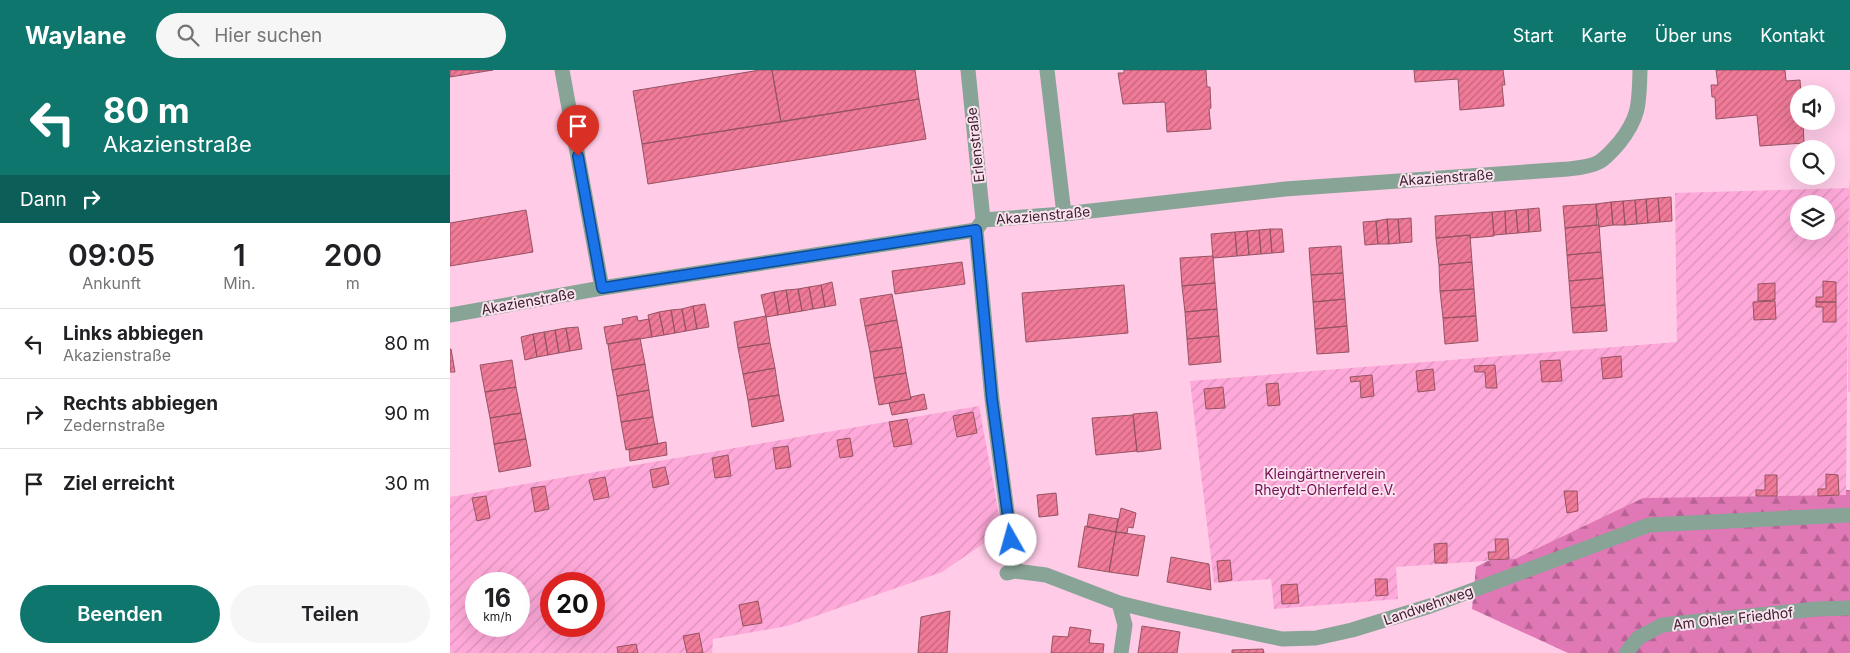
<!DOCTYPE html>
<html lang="de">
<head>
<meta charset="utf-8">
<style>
	body { margin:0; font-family:Inter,sans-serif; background:#f6f6f6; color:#202124; height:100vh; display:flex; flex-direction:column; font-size:19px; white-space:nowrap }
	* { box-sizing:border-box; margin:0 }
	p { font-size:16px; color:#757577 }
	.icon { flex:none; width:28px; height:28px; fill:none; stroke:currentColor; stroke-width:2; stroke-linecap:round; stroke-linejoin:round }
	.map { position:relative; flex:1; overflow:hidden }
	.panel { display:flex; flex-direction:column; background:#fff; width:450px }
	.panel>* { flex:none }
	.banner { background:#0f766e; color:#fff; overflow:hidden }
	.controls { position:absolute; left:1340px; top:15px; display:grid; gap:10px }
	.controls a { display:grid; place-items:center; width:45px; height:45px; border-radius:50%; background:#fff; box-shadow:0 5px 20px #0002; font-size:25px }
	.speed { position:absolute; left:15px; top:502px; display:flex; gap:10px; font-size:25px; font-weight:700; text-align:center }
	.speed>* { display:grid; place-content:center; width:65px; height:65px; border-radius:50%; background:#fff; box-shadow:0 5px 20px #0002; line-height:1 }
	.speed small { font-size:12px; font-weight:400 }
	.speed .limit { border:8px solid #d22; background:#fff; color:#111 }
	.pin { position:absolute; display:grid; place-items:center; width:42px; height:42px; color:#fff; margin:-51px -21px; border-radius:50% 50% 50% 0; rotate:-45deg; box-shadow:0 0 5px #0007 }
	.pin .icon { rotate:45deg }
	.me { position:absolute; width:55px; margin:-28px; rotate:353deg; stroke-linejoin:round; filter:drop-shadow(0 0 4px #0008) }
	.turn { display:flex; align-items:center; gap:18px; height:105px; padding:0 20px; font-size:22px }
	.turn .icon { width:65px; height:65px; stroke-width:2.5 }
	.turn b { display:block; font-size:35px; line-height:42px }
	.then { display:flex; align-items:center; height:48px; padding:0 20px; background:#0003; gap:10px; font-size:19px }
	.eta { display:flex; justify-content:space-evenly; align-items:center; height:85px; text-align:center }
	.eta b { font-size:30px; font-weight:600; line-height:35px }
	.button { display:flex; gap:10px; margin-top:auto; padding:10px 20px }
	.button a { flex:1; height:58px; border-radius:30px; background:#0f766e; color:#fff; font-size:20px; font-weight:600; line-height:58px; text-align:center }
	.button a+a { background:#f6f6f6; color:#202124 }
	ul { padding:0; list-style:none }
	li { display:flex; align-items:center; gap:15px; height:70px; padding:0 20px; border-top:1px solid #e0e0e0 }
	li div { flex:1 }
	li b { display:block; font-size:19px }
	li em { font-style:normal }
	header { display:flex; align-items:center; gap:30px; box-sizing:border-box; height:70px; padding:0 25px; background:#0f766e; color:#fff }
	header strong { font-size:24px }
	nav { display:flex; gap:28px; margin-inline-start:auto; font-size:18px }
	.search { width:350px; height:45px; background:#f6f6f6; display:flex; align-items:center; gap:12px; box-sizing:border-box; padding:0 18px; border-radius:28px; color:#757577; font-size:19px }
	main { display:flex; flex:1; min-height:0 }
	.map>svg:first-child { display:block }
	.forest { fill:url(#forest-firs) }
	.park { fill:url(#park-crowns) }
	.garden { fill:url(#garden-furrows); fill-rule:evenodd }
	.building { fill:url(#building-hatch); stroke:#945463 }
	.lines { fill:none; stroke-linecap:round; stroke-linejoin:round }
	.minor { stroke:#87a496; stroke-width:15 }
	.route-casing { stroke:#114b97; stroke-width:12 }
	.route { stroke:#1a73e8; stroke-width:9 }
	.labels { text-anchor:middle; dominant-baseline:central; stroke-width:4; stroke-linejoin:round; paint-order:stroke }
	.street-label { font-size:14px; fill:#3a222f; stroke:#fce1ef }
	.park-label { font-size:14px; fill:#701151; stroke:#fce1ef }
</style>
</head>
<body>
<header>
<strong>Waylane</strong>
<div class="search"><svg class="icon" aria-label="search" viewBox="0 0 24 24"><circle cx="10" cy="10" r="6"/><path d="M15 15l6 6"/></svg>Hier suchen</div>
<nav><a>Start</a><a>Karte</a><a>Über uns</a><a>Kontakt</a></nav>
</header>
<main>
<section class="panel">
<div class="banner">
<div class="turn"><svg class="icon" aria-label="left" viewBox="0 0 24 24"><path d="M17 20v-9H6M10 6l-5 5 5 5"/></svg><div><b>80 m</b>Akazienstraße</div></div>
<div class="then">Dann<svg class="icon" aria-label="right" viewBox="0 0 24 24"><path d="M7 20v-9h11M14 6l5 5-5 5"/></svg></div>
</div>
<div class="eta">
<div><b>09:05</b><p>Ankunft</p></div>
<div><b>1</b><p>Min.</p></div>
<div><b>200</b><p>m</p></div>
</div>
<ul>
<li><svg class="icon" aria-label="left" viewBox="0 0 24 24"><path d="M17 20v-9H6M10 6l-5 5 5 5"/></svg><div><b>Links abbiegen</b><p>Akazienstraße</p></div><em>80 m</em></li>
<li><svg class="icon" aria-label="right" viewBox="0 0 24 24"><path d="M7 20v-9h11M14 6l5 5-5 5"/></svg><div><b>Rechts abbiegen</b><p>Zedernstraße</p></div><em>90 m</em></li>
<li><svg class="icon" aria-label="arrive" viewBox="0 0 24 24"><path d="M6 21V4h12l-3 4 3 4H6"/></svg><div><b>Ziel erreicht</b></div><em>30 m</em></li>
</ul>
<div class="button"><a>Beenden</a><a>Teilen</a></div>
</section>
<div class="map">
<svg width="1400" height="583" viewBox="0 0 1400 583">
	<defs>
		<pattern id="forest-firs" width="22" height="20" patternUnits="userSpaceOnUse" patternTransform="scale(1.25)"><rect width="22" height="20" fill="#e178b6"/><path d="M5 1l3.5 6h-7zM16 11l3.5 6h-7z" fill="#b76294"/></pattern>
		<pattern id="park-crowns" width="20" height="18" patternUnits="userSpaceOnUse" patternTransform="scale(1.25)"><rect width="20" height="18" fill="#fea9d9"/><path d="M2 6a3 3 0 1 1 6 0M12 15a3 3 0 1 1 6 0" fill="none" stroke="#da91bb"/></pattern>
		<pattern id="garden-furrows" width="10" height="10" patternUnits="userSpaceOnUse" patternTransform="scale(1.25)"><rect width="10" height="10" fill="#fea9d9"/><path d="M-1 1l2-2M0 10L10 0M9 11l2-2" fill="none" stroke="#da91bb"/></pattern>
		<pattern id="building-hatch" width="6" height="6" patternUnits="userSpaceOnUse" patternTransform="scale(1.25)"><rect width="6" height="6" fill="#f07a98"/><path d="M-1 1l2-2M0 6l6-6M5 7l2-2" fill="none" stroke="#c3647c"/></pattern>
	</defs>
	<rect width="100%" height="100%" fill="#ffcbe7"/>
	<path class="forest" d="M1400,420v163h-282l-96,-44 4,-42 65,-33 96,-40z"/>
	<path class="park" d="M1400,108v214h-2l1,-204z"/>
	<path class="garden" d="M1399,118l-3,307 -203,3 -128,61 -119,8 2,32 -124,10 -3,-30 -57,4 -24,-202 487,-39 -2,-149zM1349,134h27v27h-27z
		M529,336l23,125 -60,41 -155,54 -74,13 -1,14h-262v-156zM26,514h43v42h-43zM101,514h43v42h-43z"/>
	<path class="building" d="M0,0h43l-43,7z
		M310,0h12l9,52 -139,22 -9,-53z
		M322,0h143l4,29 -138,23z
		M674,0h82l1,17h3l1,21 -2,1 2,20 -44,3 -2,-30 -42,2 -5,-31h6z
		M964,0h89l2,15h-3l2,21 -44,4 -2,-31 -43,3z
		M1266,0h69l1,11 14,-1 1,14h-2v27h7h-3l1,22 -44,3 -3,-31 -41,4 -1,-22h-3l-1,-12h7z
		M469,29l7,40 -278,45 -6,-40z
		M1221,127l1,24 -12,1 -2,-24z
		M1208,128l2,24 -12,1 -2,-24z
		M1196,129l2,24 -11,1 -2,-24z
		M1185,130l2,24 -12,1 -2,-24z
		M1173,131l2,24h-12l-2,-23z
		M1161,132l2,23 -14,2 -3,-23z
		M1146,134l1,21 -32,3 -2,-22z
		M1089,138l2,23 -12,1 -1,-23z
		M1078,139l1,23 -11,1 -2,-23z
		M76,140l7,42 -83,14v-43z
		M1066,140l2,23 -12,1 -1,-23z
		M1055,141l1,23 -12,1 -2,-23z
		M1042,142l2,24 -24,2v-3l-34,3 -1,-22z
		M961,148l1,24 -12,1 -2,-24z
		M937,149h11l2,24 -11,1z
		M937,149l2,25h-11l-2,-23z
		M926,151l2,23 -13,1 -2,-23z
		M1149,155l2,27 -34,3 -2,-27z
		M820,159h12l2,23 -12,1z
		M820,159l2,24 -11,1 -2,-24z
		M809,160l2,24 -12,1 -2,-24z
		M797,161l2,24 -12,1 -2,-24z
		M785,162l2,24 -24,2 -2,-24z
		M1020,165l2,27 -33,3 -3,-27z
		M891,176l2,27 -32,2 -2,-27z
		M1151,182l2,26 -34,3 -2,-26z
		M763,186l2,27 -33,3 -2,-28z
		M512,192l3,22 -70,10 -3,-23z
		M1022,192l2,27 -34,2 -1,-26z
		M893,203l2,26 -32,3 -2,-27z
		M1153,208l2,27 -34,3 -2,-27z
		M1373,211l13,1v20h-20v-5h7z
		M382,212l4,23 -11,2 -4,-22z
		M765,213l2,26 -32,3 -3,-26z
		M1325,213v17l-17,1v-17z
		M371,215l4,22 -12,2 -4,-22z
		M674,215l4,48 -102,9 -4,-49z
		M359,217l4,22 -11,2 -4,-22z
		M348,219l4,22 -12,2 -4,-23z
		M1024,219l2,27 -33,2 -3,-27z
		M336,220l4,23 -12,2 -4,-23z
		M324,222l4,23 -12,2 -5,-22z
		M442,224l5,26 -32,6 -5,-27z
		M895,229l2,27 -32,3 -2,-27z
		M1325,231l1,18 -22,1 -1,-18z
		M1366,232h20v20h-13v-15h-7z
		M255,234l4,23 -12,2 -4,-23z
		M1155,235l2,26 -34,2 -2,-25z
		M243,236l4,23 -11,2 -4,-22z
		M232,239l4,22 -11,2 -4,-23z
		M767,239l2,27 -32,3 -2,-27z
		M221,240l4,23 -11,2 -5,-23z
		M209,242l5,23 -12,2 -4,-22z
		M187,246l1,5 11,-2 3,18 -45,7 -3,-17 19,-3 -1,-5z
		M316,246l4,27 -32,5 -4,-26z
		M1026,246l2,25 -33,3 -2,-26z
		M447,250l5,27 -32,5 -5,-26z
		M897,256l2,26 -32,2 -2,-25z
		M128,257l4,22 -12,2 -4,-23z
		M116,258l4,23 -11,2 -4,-23z
		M105,260l4,23 -11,2 -4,-23z
		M94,262l4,23 -11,2 -4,-23z
		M83,264l4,23 -12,3 -4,-23z
		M769,266l2,26 -32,3 -2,-26z
		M190,268l5,26 -33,6 -4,-26z
		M320,273l5,25 -32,6 -5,-26z
		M452,277l4,26 -32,5 -4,-26z
		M0,279h1l4,23h-5z
		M1171,286l1,21 -19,2 -2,-21z
		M62,290l4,27 -31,5 -5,-27z
		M1110,290l2,21 -20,1 -2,-21z
		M195,294l4,26 -32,6 -5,-26z
		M1045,295l2,23h-11l-1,-16h-10l-1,-6z
		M325,298l4,27 -31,5 -5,-26z
		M983,299l2,21 -17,2 -2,-21z
		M456,303l5,26 -32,6 -5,-27z
		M922,305l2,21 -13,2 -1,-17 -9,1 -1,-5z
		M828,313l2,22 -12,1 -2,-22z
		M66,317l5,26 -31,5 -5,-26z
		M773,317l2,21 -19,1 -2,-20z
		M199,320l4,27 -32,5 -4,-26z
		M474,324l3,15 -35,6 -3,-12 22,-4v-2z
		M329,325l5,26 -32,6 -4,-27z
		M523,342l4,21 -20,4 -4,-21z
		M707,342l4,37 -24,3 -4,-38z
		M71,343l5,26 -32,5 -4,-26z
		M683,345l4,36 -41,4 -4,-37z
		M203,347l5,27 -32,6 -5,-28z
		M457,349l5,25 -18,3 -5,-25z
		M400,368l3,18 -13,2 -3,-18z
		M76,369l5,27 -32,6 -5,-28z
		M216,372l1,13 -37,6 -1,-12z
		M338,376l3,21 -15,2 -3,-21z
		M278,385l3,21 -16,2 -3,-20z
		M215,397l4,17 -16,4 -3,-18z
		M1376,404l12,1 1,20 -21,1v-7h8z
		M1315,405h12v21h-21v-6h9z
		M155,407l4,20 -15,3 -5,-20z
		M95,416l4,23 -14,3 -4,-24z
		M1114,421h13l1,20 -11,2z
		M606,423l2,22 -19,2 -2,-22z
		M36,426l4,22 -13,3 -5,-23z
		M671,438l15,5 -3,15 -5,-1 -1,6 -11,-1z
		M639,444l29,5 -2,13 -29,-5z
		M635,456l31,6 -7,40 -31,-5z
		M666,462l29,4 -7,40 -29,-4z
		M1045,469h13l1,20 -20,1 -1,-8h8z
		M997,473v20h-12l-1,-19z
		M721,487l38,7 2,26 -44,-8z
		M780,490l2,20 -13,2 -2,-21z
		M925,509h12l1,16 -12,1z
		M847,514l2,19 -17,1 -1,-19z
		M308,531l4,22 -19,3 -4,-21z
		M500,541l-3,42h-29l3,-36z
		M692,556l38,6 -3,21h-39z
		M620,557l21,3 -2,13 15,1 -1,9h-52l2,-17 15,1z
		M249,563l4,20h-16l-4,-17z
		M186,574l2,9h-20l-1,-6z
		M813,579l1,4h-32v-3z"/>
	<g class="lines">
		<path class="minor" d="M112,0l40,218
			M518,0l15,150
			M597,0l17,144
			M526,160l16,169 23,172
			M0,245l152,-27 374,-58 7,-10 81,-6 221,-25 283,-20c10,-1 22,-2 31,-7 7,-4 14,-12 20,-19 21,-26 20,-40 21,-73
			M557,503l8,-2 31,4 73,28 41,10 122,26 34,-1 36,-8 78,-24 219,-81 201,-10
			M669,533l6,22 -4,28
			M1176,583l12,-15 24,-13 154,-16 34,-1"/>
	</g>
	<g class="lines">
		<defs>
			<path id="route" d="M128,86l24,132 374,-58 16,169 19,141"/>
		</defs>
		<use href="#route" class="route-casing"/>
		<use href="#route" class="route"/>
	</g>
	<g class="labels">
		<g class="street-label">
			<text transform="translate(525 75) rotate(-96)">Erlenstraße</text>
			<text transform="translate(996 107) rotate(-4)">Akazienstraße</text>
			<text transform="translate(593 145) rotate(-5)">Akazienstraße</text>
			<text transform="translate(78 231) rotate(-10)">Akazienstraße</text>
			<text transform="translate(978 535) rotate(-19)">Landwehrweg</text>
			<text transform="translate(1283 548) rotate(-6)">Am Ohler Friedhof</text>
		</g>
		<g class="park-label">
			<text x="875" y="403">Kleingärtnerverein<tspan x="875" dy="16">Rheydt-Ohlerfeld e.V.</tspan></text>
		</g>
	</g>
</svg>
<div class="controls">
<a><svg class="icon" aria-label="sound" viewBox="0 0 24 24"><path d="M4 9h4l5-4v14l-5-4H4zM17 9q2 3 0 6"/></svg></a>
<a><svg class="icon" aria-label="search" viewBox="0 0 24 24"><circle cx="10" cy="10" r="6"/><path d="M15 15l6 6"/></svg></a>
<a><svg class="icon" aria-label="layers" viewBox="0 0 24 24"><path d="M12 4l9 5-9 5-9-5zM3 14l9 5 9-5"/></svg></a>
</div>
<div class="speed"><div>16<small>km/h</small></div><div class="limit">20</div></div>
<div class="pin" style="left:128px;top:86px;background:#d93025"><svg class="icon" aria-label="arrive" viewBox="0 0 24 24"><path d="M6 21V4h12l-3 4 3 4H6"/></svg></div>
<svg class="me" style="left:561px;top:470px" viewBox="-20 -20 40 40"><circle r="19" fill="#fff"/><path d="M0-13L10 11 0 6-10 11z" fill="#1a73e8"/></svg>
</div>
</main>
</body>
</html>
